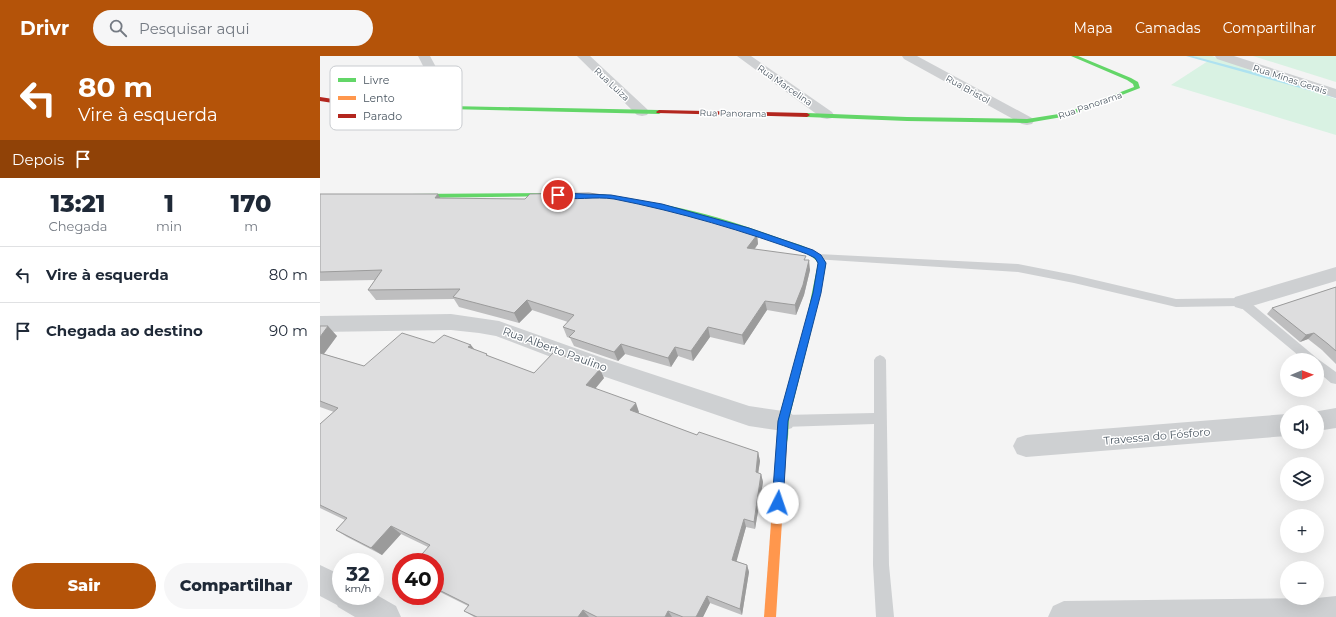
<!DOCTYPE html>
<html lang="pt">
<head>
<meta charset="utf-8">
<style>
	body { margin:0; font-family:Montserrat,sans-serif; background:#f6f6f7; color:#1f2937; height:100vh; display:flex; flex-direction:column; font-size:15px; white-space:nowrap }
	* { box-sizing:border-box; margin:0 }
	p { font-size:13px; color:#747a83 }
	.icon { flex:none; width:22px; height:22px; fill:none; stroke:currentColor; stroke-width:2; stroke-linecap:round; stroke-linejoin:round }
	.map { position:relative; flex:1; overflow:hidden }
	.details { display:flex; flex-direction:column; background:#fff; width:320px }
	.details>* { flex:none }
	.hud { background:#b45309; color:#fff; overflow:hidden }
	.needle { width:26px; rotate:89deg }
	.tools { position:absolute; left:960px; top:297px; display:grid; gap:8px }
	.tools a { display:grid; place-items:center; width:44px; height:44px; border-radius:50%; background:#fff; box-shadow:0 4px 16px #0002; font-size:20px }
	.speed { position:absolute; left:12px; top:497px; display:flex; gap:8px; font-size:20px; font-weight:700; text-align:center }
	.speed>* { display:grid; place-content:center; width:52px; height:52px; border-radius:50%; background:#fff; box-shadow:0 4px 16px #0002; line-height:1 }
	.speed small { font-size:10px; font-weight:400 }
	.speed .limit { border:6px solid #d22; background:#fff; color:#111 }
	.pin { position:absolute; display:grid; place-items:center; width:34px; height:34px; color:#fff; margin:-17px; border:2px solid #fff; border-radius:50%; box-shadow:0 1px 4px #0007 }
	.me { position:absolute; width:44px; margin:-22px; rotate:4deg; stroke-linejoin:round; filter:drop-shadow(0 0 3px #0008) }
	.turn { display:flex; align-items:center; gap:14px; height:84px; padding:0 12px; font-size:18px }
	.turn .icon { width:52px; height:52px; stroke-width:2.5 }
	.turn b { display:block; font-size:28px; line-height:34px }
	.then { display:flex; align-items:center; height:38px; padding:0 12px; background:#0003; gap:8px; font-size:15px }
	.eta { display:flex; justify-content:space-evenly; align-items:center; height:68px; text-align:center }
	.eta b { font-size:24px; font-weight:800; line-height:28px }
	.cta { display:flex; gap:8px; margin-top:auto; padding:8px 12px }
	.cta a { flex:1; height:46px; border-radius:24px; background:#b45309; color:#fff; font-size:16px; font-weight:800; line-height:46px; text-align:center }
	.cta a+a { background:#f6f6f7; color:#1f2937 }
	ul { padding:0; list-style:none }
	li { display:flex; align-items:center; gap:12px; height:56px; padding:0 12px; border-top:1px solid #e0e1e3 }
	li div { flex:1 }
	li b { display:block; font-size:15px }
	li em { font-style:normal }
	header { display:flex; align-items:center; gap:24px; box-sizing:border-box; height:56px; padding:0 20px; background:#b45309; color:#fff }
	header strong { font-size:19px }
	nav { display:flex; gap:22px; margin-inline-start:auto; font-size:14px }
	.search { width:280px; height:36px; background:#f6f6f7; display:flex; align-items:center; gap:10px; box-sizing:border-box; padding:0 14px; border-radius:22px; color:#747a83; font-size:15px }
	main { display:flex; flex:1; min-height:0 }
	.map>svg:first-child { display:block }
	.green { fill:#d9f2e3 }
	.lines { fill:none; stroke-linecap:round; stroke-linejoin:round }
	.stream { fill:#aee2f0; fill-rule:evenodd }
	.lane { fill:#ced0d2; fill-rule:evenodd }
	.street { fill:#ced0d2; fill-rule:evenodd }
	.fast { fill:#63d668; fill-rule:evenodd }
	.slow { fill:#ff974d; fill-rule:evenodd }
	.jam { fill:#b3261e; fill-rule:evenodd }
	.wall { fill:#bebebf }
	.shaded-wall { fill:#9b9b9b }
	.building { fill:#ddddde; stroke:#9b9b9b }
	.route { fill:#1a73e8; stroke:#114b97 }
	.labels { text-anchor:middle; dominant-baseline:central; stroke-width:3; stroke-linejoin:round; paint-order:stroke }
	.far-street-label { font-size:9px; fill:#4a5661; stroke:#fff }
	.street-label { font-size:11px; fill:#4a5661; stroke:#fff }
	.key { fill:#fff; stroke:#c9ccd0; stroke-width:1 }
	.key-label { font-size:11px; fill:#4a5661 }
</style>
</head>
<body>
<header>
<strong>Drivr</strong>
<div class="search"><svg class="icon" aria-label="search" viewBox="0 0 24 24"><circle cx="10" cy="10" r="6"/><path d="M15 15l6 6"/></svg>Pesquisar aqui</div>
<nav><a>Mapa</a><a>Camadas</a><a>Compartilhar</a></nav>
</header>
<main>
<section class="details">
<div class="hud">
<div class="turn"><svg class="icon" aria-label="left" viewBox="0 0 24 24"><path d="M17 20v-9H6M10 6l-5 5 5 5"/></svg><div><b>80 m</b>Vire à esquerda</div></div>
<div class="then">Depois<svg class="icon" aria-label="arrive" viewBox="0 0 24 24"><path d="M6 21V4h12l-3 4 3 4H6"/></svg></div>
</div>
<div class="eta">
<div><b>13:21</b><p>Chegada</p></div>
<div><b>1</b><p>min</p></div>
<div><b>170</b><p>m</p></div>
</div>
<ul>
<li><svg class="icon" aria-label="left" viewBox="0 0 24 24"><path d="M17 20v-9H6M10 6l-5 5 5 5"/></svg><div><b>Vire à esquerda</b></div><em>80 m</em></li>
<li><svg class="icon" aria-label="arrive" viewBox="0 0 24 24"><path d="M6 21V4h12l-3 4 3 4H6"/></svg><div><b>Chegada ao destino</b></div><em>90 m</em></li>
</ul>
<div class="cta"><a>Sair</a><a>Compartilhar</a></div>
</section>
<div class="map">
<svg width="1016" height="561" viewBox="0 0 1016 561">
	<rect width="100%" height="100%" fill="#f4f4f4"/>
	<path class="green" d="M873,0h19l124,43v36l-165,-50 37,-24z
		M933,0h83v26z"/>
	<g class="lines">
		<path class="stream" d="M866,0h7l143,38v4z"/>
		<path class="lane" d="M498,198l200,10 56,11 102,24 66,-1 4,1 72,60 18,13v12l-5,-1 -14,-12v-11h-13l-65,-54 -63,1 -102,-24 -56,-11 -204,-13 -1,-2 1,-2z
			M560,299l4,2 2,3 3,205 5,52h-18l-3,-52 1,-141 -91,3 -5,-2 -2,-4 2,-4 5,-2 91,-2v-53l2,-3z"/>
		<path class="street" d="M98,0h12l28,52 -2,3 -5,1 -5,-1z
			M257,0h13l57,53 2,3 -2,3 -5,1 -5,-1z
			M417,0h14l81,56 2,3 -2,3 -5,1 -5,-1z
			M582,0h15l115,62 2,3 -2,3 -5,1 -5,-1 -118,-65z
			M895,0h19l102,33v9l-119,-39z
			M1016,211v14l-94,28 -7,-2 -3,-5 3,-5z
			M131,258l48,7 101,36 149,49 34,5 9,3 3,7 -3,7 -9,3 -34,-5 -164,-56 -89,-34 -17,-3 -28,-3 -131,2v-16z
			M1016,352v20l-19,3v-19h-4z
			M967,358v22l-261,21 -9,-3 -4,-8 4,-8 9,-3z
			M0,509l21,10v21h34v-2l21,12 5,11h-46l-17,-10 -1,-2 -17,-9z
			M1016,540v21h-288l5,-11 11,-5 253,-3z"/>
		<path class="fast" d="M751,0h7l53,22 7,4 2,6 -72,28 -41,7 -120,-2 -100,-4 -3,-2 3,-2 100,4 120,2 38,-6 69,-26 -1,-3 -6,-4z
			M129,50l210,4 3,2 -3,2 -212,-5v-2z
			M237,137l2,1v2l-150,2 -4,-2 4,-2z
			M281,138c23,4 46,7 69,12 37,7 73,19 109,32 16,6 37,9 47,25l-1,7c-10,49 -23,97 -35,145 -3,10 0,21 -4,30l-4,2 -4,-2 -1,-3 1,-21 29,-104 11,-54c-8,-12 -27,-15 -40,-20 -35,-13 -71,-25 -108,-33 -23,-5 -48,-7 -71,-13v-2z"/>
		<path class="slow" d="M462,381l4,2 1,3 -11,175h-12l13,-175 1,-3z"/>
		<path class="jam" d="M0,41l39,6 90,3 3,2 -3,2 -90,-3 -39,-6z
			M339,54l148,3 3,2 -3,2 -150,-4 -1,-1z"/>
	</g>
	<path class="wall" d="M0,138l121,4 316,37 1,9 -3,5 51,11 4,10 -6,25 -8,20 -29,-5 -23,35 -34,-8 -17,24 -15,-5 -7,11 -46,-13 -7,7 -44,-15 -4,-8 -3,-1 -4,-10 5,-5 -36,-12 -13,13 -60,-16 -5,-8 -78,1 -8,-10 7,-10 -55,1z
		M1016,231v77l-14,-14 -14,-11 -8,3 -33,-28 5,-6z
		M0,270l17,10 -13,18 40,12 70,-23 41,7 12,4 1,2 46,17 70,5 -9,10 44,24 -1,1 59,22 61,17 2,9 -2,12 3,1 2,8 -8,47 -9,-2 -10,34 11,4 2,7 -7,43 -32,-12 -7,14h-229l-10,-6 4,-5 -32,-16 -1,1v-29l-7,-15 -27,-13 -19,21 -35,-18 -11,-7 9,-10 -25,-12v-84l14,-12 -14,-5z"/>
	<path class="shaded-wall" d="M118,138l5,9 -8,-5z
		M437,179l1,9 -10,13 -1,-9z
		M489,204l1,10 -6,25 -8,20 -1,-10z
		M207,244l5,10 -13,13 -5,-10z
		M445,245l2,9 -23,35 -2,-10z
		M8,270l9,10 -17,23v-22z
		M388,271l2,10 -17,24 -2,-10z
		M994,277l-6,6 -8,3 6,-7z
		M301,288l4,10 -7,7 -4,-9z
		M151,289l7,9 -10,-7z
		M355,291l3,9 -7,11 -3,-9z
		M280,313l4,9 -13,16 -5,-9z
		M316,347l3,9 -5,7 -4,-9z
		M438,396l2,9 -3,20 -1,-9z
		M441,418l2,8 -8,47 -1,-7z
		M424,463l2,8 -11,40 -3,-7z
		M71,470l10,8 -19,21 -11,-7z
		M427,509l2,7 -7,43 -2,-6z
		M387,540l3,7 -7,14h-7z
		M263,554l6,7h-11z
		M348,555l4,6h-7z"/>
	<path class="building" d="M269,137l28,4 125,32 15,6 -10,13 59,8 -2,4h5l-6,25 -8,20 -30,-4 -23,34 -34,-8 -17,24 -16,-4 -7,11 -47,-14 -7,8 -45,-15 6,-6 -12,-4 11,-12 -47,-15 -13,13 -61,-16 7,-8 -92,1 14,-20 -62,2v-78h118l-3,4 90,1 5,-5z
		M1016,231v64l-8,-7 -14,-11 -8,2 -34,-27z
		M0,270h8l-8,11z
		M82,277l32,10 10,-8 27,10 -3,2 19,7 -1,1 48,18 20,-21 46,17 -14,16 50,18 -6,7 67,25 2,-3 59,20 -2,20 5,2 -7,48 -10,-3 -12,41 15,5 -7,44 -33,-13 -11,21h-13l-15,-6 -3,6h-68l-14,-7 -5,7h-101l-13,-6 5,-6 -34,-17v-26h-20l15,-17 -39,-19 -20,22 -35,-18 11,-12 -27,-13v-81l18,-16 -18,-7v-48l44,13z"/>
	<path class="route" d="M238,137l53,2 51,9 87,24 64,22 8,5 5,8 -5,30 -33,128 -5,82 -1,4 -4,1 -5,-1 -1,-4 6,-82 35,-128 5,-30 -3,-5 -8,-4c-63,-23 -127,-42 -193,-55 -19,-3 -40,2 -58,-2v-3z"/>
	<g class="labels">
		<g class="far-street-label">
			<text transform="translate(970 23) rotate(18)">Rua Minas Gerais</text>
			<text transform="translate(292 28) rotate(43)">Rua Luiza</text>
			<text transform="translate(465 29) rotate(35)">Rua Marcelina</text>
			<text transform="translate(648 33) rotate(29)">Rua Bristol</text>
			<text transform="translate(770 49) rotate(-19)">Rua Panorama</text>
			<text transform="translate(413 57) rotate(1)">Rua Panorama</text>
		</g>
		<g class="street-label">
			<text transform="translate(235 293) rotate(20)">Rua Alberto Paulino</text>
			<text transform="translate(837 380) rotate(-5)">Travessa do Fósforo</text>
		</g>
	</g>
	<rect x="10" y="10" width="132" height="64" rx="6" class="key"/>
	<rect x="18" y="22" width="18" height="4" fill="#63d668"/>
	<rect x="18" y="40" width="18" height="4" fill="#ff974d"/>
	<rect x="18" y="58" width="18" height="4" fill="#b3261e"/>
	<g class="key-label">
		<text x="43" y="28">Livre</text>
		<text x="43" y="46">Lento</text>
		<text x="43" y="64">Parado</text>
	</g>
</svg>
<div class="tools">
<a><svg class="needle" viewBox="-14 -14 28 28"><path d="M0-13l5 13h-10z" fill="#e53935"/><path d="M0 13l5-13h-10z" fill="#747a83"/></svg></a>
<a><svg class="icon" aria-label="sound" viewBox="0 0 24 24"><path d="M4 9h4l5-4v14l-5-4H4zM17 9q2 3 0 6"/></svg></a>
<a><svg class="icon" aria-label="layers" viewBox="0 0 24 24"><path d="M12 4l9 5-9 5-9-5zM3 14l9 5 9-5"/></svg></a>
<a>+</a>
<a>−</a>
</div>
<div class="speed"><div>32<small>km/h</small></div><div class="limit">40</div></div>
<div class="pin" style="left:238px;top:139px;background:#d93025"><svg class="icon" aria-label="arrive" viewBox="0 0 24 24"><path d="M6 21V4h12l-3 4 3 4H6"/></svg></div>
<svg class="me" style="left:458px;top:447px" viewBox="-20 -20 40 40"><circle r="19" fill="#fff"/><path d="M0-13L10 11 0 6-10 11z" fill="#1a73e8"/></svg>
</div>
</main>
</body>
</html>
